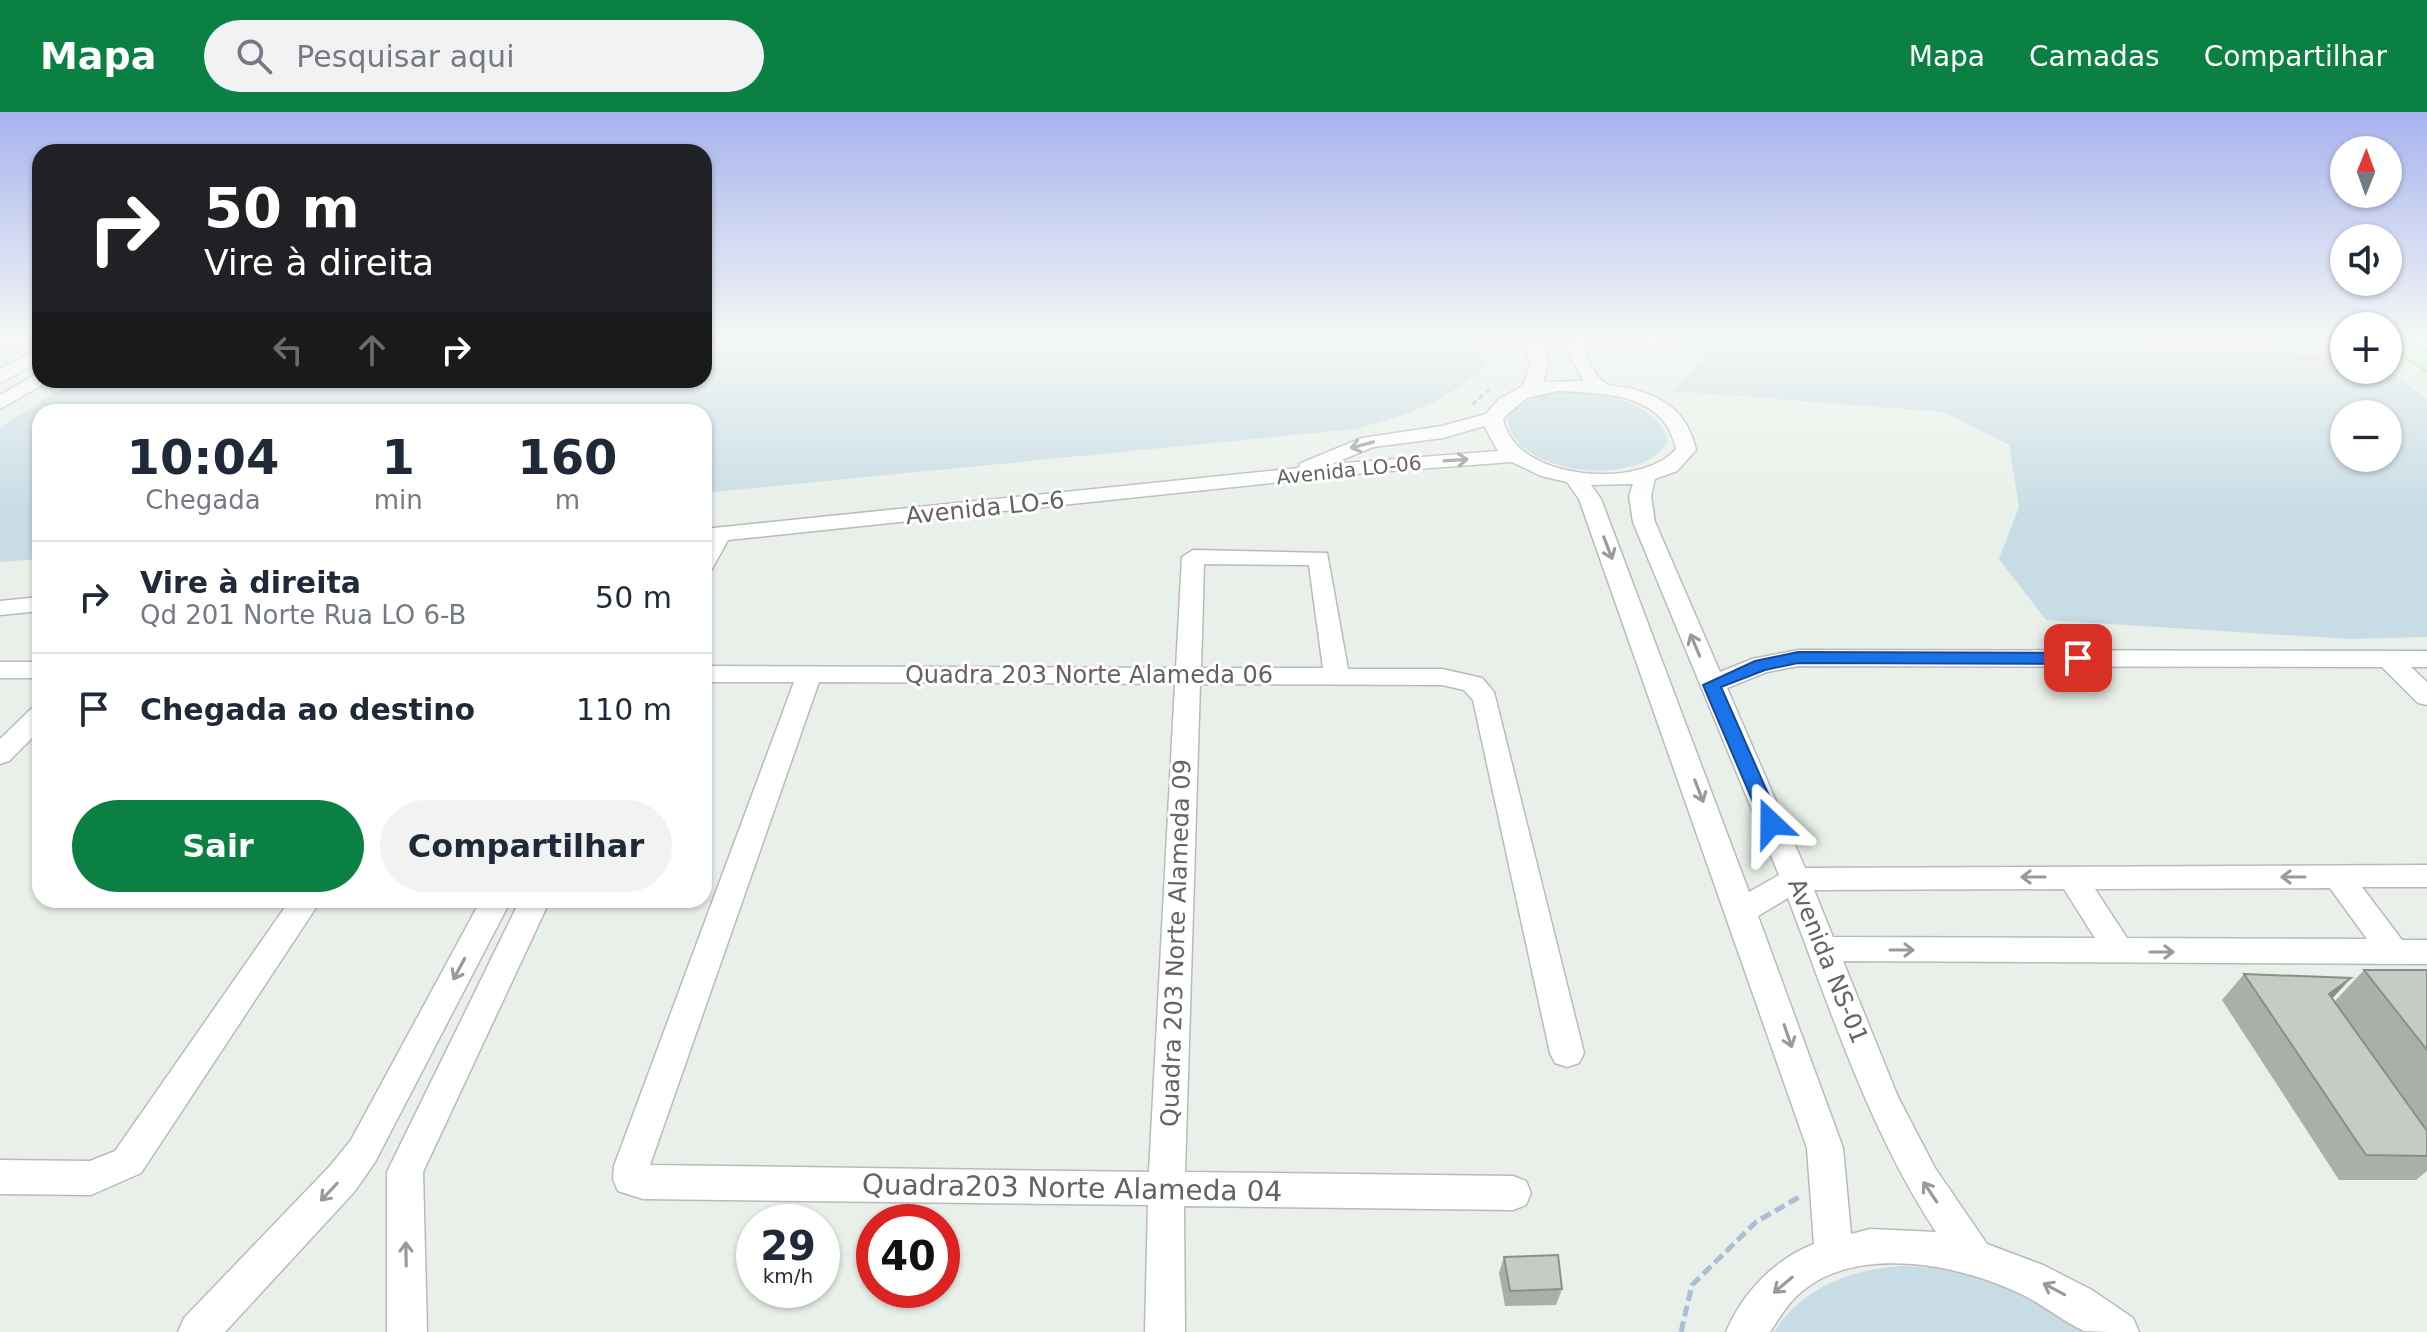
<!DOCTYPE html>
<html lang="pt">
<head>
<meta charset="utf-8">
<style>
	body { margin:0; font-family:"DejaVu Sans",sans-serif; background:#f2f2f3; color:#1f2937; height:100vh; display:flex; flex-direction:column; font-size:30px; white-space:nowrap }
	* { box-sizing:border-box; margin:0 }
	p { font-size:26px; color:#747a83 }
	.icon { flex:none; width:44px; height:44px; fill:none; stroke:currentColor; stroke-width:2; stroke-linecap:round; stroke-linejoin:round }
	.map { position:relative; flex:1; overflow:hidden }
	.panel { position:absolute; left:32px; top:292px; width:680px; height:504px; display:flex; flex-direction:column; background:#fff; border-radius:24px; box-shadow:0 2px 6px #0004 }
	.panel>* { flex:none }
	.top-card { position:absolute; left:32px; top:32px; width:680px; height:244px; border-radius:24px; box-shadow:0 2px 6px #0004; background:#202124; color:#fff; overflow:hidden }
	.needle { width:52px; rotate:1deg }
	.fabs { position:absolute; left:2330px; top:24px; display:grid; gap:16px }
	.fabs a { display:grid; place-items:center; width:72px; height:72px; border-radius:50%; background:#fff; box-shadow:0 2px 6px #0004; font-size:40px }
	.speed { position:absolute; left:736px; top:1092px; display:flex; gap:16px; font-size:40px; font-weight:700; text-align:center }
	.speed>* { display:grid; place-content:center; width:104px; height:104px; border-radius:50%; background:#fff; box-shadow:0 2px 6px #0004; line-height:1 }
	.speed small { font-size:20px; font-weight:400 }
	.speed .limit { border:12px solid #d22; background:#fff; color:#111 }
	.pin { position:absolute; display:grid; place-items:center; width:68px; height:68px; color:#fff; margin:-34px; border-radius:16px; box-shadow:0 4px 12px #0006 }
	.me { position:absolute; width:88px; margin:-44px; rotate:337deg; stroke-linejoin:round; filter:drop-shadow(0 0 6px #0008) }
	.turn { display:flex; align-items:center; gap:28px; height:168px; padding:0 40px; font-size:36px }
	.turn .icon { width:104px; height:104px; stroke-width:2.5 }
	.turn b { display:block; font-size:56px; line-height:68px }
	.lanes { display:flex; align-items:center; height:76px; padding:0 40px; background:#0003; justify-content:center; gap:40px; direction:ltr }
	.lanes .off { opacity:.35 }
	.eta { display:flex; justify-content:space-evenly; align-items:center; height:136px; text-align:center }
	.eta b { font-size:48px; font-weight:600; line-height:56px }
	.primary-button { display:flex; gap:16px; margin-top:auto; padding:16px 40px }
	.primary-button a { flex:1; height:92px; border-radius:48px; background:#0b8043; color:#fff; font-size:32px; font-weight:600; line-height:92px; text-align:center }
	.primary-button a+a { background:#f2f2f3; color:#1f2937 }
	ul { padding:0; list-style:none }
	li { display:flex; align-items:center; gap:24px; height:112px; padding:0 40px; border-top:2px solid #e0e1e3 }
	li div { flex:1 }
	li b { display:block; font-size:30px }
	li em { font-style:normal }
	header { display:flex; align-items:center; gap:48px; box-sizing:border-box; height:112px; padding:0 40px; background:#0b8043; color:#fff }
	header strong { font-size:38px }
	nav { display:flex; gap:44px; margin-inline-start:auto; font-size:28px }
	.search { width:560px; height:72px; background:#f2f2f3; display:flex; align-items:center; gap:20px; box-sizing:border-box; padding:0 28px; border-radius:44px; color:#747a83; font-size:30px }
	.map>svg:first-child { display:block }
	.green { fill:#c8dce5; fill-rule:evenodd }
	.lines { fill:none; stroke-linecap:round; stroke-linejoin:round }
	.stream { stroke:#e5b1f8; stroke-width:5 }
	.minor-casing { stroke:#bdb8bd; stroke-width:3 }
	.major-casing { stroke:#6ce56f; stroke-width:3 }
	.path-far1 { stroke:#acbed5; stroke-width:3; stroke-dasharray:6 3; stroke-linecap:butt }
	.path { stroke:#acbed5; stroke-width:5; stroke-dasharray:11 5; stroke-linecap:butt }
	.minor { fill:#fff; fill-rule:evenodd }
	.major { fill:#b6f8bf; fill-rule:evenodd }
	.wall { fill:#a9afa9 }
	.shaded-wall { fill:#8a8f8a }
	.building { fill:#c5ccc5; stroke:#8a8f8a; stroke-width:2 }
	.oneway { stroke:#9c989c }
	.route { fill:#1a73e8; stroke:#114b97; stroke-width:2 }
	.labels { text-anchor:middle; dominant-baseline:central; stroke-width:6; stroke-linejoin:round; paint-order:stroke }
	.far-street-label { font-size:20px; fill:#666067; stroke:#fff }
	.street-label { font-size:24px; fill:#666067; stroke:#fff }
	.near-street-label { font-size:28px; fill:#666067; stroke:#fff }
</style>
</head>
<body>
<header>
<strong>Mapa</strong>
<div class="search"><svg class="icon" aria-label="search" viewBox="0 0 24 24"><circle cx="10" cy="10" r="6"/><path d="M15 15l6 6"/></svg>Pesquisar aqui</div>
<nav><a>Mapa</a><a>Camadas</a><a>Compartilhar</a></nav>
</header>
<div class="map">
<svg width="2427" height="1220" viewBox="0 0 2427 1220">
	<rect width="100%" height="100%" fill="#e8f0e9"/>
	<path class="green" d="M704,229h773l8,27c-50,38 -70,45 -130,61l-651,64v-81h-664v147l-40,3v-135l76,-47h628z
		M1650,229h694v29h44l39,29v238l-77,2 -304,-19 -47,-61 20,-52 -10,-62 -65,-33 -271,-21 35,-37zM2388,302v44h-44v-44z
		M1564,280c39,2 92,7 104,50 -28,47 -155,34 -161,-24 16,-20 33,-23 57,-26z
		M1904,1154c68,2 129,29 185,66h-315c30,-46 78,-63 130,-66z"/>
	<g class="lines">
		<path class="stream" d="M2121,229l223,20"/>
		<defs>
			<path id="minor" d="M1524,229h18l6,23 -5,18 41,-1 -23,-40h18c7,13 14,35 28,43 6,3 18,3 25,5 35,9 56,25 64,61l-19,21 -22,8 -4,17 4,26 65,150 32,-13 46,-9 629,1v16h-16l16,15v23l-9,-2 -36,-36 -584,-1 -31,6 -40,16 78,180 622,-3v22h-65l40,53h25v24l-584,-3 55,136 37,71 52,76 56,21 49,25 41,28 6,14c-16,0 -41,0 -55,-1 -20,-9 -42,-27 -63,-37 -64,-31 -176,-53 -230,8 -8,9 -14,20 -21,30h-44c16,-39 49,-73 88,-88l-7,-96 -228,-649 -12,-17 -26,-6 -29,-14 -136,10 -648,68 -16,29 -8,2v-42l594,-61 3,-5 61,-25 80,-12 44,-12 13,-15 24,-13 7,-22zM1557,279c47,2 108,2 119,58 -36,42 -164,31 -173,-31l24,-20zM1484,314l14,25 -166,13 41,-17 70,-9zM1633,372l-4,12 4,26 146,353 -30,17 -148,-393 -10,-14zM2330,776l37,51 -240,-1 -32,-49zM2064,777l31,49 -262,-1 -19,-47zM1788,786c43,113 81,232 148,334l-66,-3 -19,5 -8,-86 -85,-232z
				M40,236v13l-40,22v-14z
				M40,260v8l7,2 -47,27v-14z
				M1193,438l134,3 21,116h94l40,9 12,14 90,361 -5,10 -12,4 -12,-4 -5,-10 -77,-353 -9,-10 -22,-5 -242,-1 -15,488 328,4 13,5 5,12 -5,12 -13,5 -329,-4 1,126h-40l3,-127 -505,-6 -25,-8 -5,-12 1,-13 180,-484h-90v-16l472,2 6,-111zM1204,452l105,1 14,103h-122zM819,570l356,2 -26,488 -499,-7z
				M40,485v14l-40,4v-14z
				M0,550h40v16h-40z
				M40,594v24l-31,31 -9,3v-25l31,-30z
				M290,788h31l-180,273 -50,22 -91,-1v-34l90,1 25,-10z
				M481,788h30l-136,262 -20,29 -130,141h-47l6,-14 145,-151 22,-27z
				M520,788h30l-127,272 4,160h-40v-160z"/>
			<path id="major" d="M2388,229h23l16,12v18l-39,-24z"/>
		</defs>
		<use href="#minor" class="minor-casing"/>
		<use href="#major" class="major-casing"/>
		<path class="path-far1" d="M1472,293l19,-18"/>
		<path class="path" d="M1681,1220l11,-47 64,-63 45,-26"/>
		<use href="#minor" class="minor"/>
		<use href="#major" class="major"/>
	</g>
	<path class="wall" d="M2364,858h63v160l-16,-22 16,23v40l-11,9h-77l-117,-180 22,-26 107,4 -19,21 2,3z
		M1504,1145l58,32 -6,16 -51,1 -6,-33z"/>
	<path class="shaded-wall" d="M2351,866l-24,26 2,-10z"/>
	<path class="building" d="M2364,858h63v80z
		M2244,862l107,4 -22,16 98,137v25l-61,-1z
		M1558,1143l4,34 -52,2 -6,-34z"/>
	<defs><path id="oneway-shaft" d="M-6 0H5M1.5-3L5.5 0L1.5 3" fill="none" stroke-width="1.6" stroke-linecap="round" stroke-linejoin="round" transform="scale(2)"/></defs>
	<g class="oneway">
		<use href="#oneway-shaft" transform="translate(1362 333) rotate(165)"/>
		<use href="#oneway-shaft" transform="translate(1456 348) rotate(-4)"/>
		<use href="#oneway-shaft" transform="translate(1608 436) rotate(69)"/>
		<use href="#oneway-shaft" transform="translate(1695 533) rotate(-113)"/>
		<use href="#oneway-shaft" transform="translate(1699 679) rotate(69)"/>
		<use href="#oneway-shaft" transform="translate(2033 765) rotate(180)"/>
		<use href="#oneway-shaft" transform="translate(2293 765) rotate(-180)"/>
		<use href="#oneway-shaft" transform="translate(1902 838)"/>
		<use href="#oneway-shaft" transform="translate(2162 840)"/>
		<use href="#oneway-shaft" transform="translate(459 857) rotate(118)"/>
		<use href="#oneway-shaft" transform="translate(1788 924) rotate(71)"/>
		<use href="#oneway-shaft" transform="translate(329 1080) rotate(133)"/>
		<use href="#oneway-shaft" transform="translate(1930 1080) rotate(-124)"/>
		<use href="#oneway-shaft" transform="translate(406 1142) rotate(-91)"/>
		<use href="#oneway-shaft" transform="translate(1783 1173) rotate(140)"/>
		<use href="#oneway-shaft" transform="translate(2054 1177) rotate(-152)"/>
	</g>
	<linearGradient id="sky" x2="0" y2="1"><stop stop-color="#a7b3ee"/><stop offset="0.57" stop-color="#f5f8f5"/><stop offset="1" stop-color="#f5f8f5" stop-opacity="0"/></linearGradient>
	<rect width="2427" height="400" fill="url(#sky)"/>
	<path class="route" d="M1798,540l280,1 9,5 -9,6 -280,-1 -33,7 -44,17 60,136 -10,7 -9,-7 -59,-138 52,-24z"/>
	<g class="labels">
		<g class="far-street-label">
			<text transform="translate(1349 358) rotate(-6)">Avenida LO-06</text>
		</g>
		<g class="street-label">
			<text transform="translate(985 396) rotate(-6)">Avenida LO-6</text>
			<text x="1089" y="563">Quadra 203 Norte Alameda 06</text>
			<text transform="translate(1176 831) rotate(-88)">Quadra 203 Norte Alameda 09</text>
			<text transform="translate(1828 849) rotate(68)">Avenida NS-01</text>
		</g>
		<g class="near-street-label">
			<text transform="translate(1072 1076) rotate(1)">Quadra203 Norte Alameda 04</text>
		</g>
	</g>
</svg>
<div class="fabs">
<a><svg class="needle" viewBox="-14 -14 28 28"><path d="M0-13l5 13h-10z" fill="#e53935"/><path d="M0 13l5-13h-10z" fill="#747a83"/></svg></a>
<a><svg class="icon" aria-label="sound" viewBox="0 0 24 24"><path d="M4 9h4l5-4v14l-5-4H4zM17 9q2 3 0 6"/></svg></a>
<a>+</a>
<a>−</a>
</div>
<div class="speed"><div>29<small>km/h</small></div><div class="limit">40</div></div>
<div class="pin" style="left:2078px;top:546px;background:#d93025"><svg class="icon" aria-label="arrive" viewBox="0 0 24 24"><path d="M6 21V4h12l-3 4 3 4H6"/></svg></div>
<svg class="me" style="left:1771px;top:711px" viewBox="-20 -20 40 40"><path d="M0-17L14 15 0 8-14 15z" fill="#1a73e8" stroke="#fff" stroke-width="4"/></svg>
<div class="top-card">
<div class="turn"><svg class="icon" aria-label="right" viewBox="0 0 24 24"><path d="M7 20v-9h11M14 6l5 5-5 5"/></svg><div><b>50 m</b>Vire à direita</div></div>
<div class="lanes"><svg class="icon off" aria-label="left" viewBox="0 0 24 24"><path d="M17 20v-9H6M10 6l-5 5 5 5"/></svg><svg class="icon off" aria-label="ahead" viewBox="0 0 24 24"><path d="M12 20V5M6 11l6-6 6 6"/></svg><svg class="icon" aria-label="right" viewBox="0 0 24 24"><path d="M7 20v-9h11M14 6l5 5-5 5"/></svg></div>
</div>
<section class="panel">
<div class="eta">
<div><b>10:04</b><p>Chegada</p></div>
<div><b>1</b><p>min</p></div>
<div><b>160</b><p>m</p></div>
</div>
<ul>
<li><svg class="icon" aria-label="right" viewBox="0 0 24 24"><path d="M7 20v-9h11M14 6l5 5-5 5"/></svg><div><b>Vire à direita</b><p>Qd 201 Norte Rua LO 6-B</p></div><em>50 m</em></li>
<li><svg class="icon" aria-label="arrive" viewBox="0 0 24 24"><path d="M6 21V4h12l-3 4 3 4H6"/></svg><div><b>Chegada ao destino</b></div><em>110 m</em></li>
</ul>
<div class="primary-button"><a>Sair</a><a>Compartilhar</a></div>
</section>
</div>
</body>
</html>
